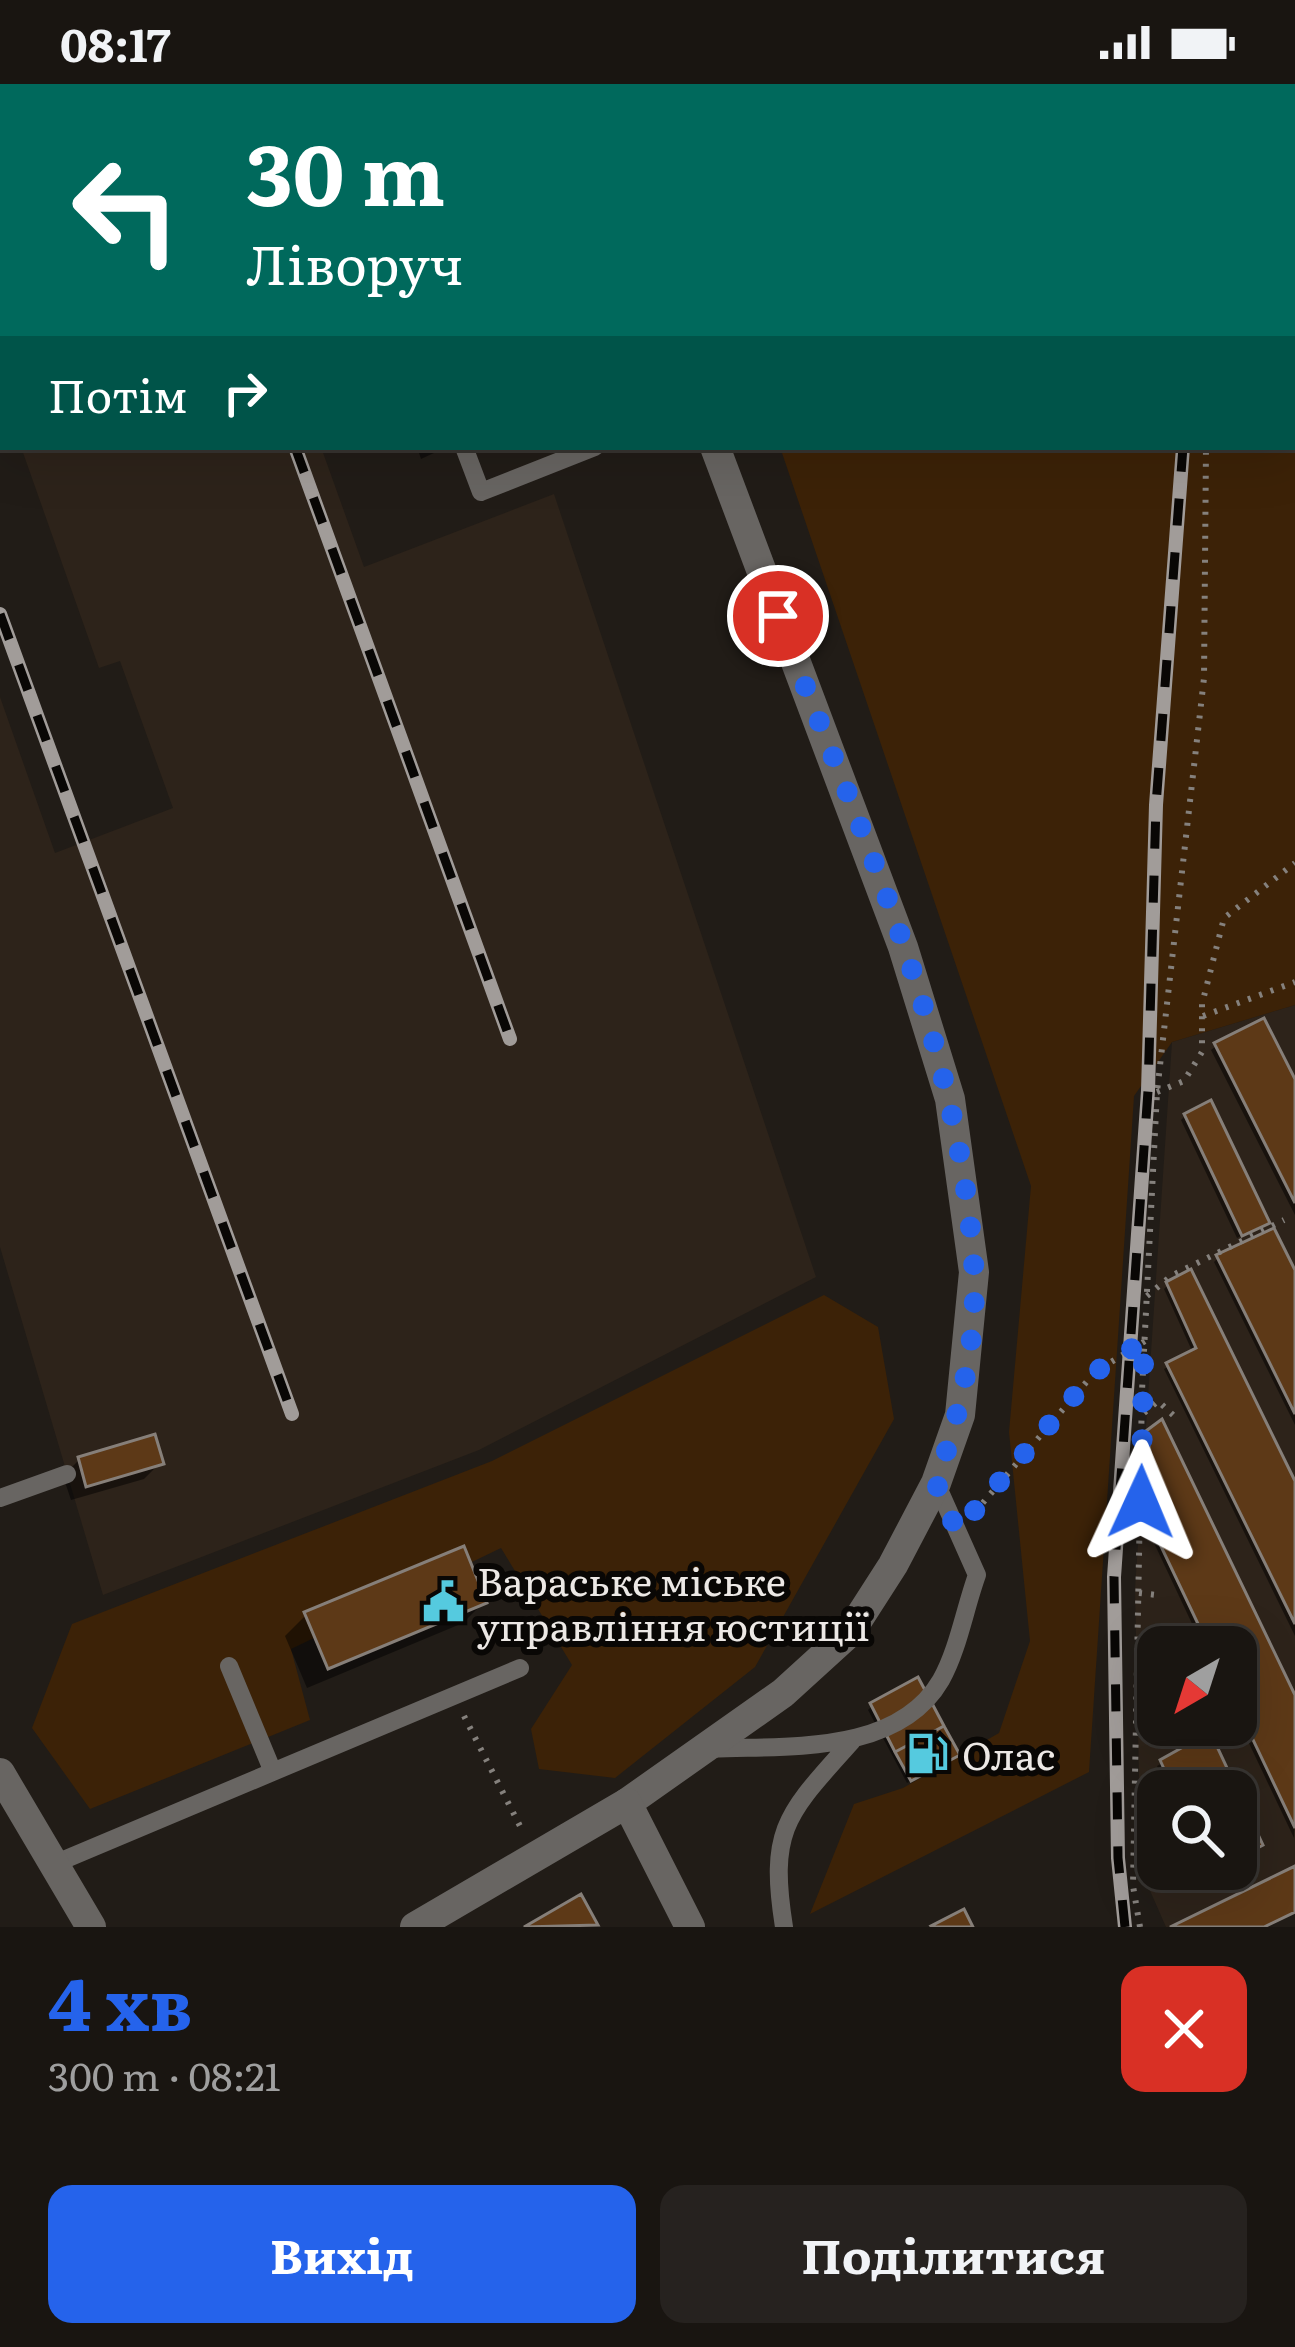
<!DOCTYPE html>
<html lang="uk">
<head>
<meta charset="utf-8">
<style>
	body { margin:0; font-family:Literata,serif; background:#26221f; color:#f1f3f6; height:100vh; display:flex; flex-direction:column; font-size:45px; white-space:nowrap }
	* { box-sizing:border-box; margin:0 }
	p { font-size:39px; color:#9f9f9f }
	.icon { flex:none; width:66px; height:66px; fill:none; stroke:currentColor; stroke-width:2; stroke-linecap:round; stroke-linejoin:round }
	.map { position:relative; height:1843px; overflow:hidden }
	.drawer { display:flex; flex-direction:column; background:#191511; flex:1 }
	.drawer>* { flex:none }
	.top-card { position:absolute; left:0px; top:0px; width:1296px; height:366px; box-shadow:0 12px 48px #0002,0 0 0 3px #373431; background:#00695c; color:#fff; overflow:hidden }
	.needle { width:78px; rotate:219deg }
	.tools { position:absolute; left:1137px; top:1542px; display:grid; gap:24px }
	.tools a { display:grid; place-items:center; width:120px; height:120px; border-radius:24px; background:#191511; box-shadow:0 12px 48px #0002,0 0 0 3px #373431; font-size:60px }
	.pin { position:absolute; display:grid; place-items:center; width:102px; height:102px; color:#fff; margin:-51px; border:6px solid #fff; border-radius:50%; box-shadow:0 3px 12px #0007 }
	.me { position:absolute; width:132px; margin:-66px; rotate:1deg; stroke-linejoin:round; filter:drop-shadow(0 0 9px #0008) }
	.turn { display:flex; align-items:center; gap:42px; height:252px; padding:0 48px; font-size:54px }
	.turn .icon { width:156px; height:156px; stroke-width:2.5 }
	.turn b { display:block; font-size:84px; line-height:102px }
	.then { display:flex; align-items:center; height:114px; padding:0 48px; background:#0003; gap:24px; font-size:45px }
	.round { display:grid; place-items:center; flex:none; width:126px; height:126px; border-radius:24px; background:#26221f }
	.summary { display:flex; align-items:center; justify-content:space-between; height:204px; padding:0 48px }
	h1 { font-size:72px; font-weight:700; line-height:90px; color:#2563eb }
	.action { display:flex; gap:24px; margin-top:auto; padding:24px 48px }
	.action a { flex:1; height:138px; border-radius:24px; background:#2563eb; color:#fff; font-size:48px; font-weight:700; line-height:138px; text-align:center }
	.action a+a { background:#26221f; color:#f1f3f6 }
	.status { display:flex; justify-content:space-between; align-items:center; height:84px; padding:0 60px; background:#191511; direction:ltr }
	.status svg { height:33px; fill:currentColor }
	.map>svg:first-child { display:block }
	.built { fill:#2d231a; fill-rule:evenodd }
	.green { fill:#3c2207 }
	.shadow { fill:#0007 }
	.building { fill:#5d3917; stroke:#867f79; stroke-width:3 }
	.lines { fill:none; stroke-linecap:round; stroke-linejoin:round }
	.path { stroke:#85817d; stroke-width:6; stroke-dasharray:3 9; stroke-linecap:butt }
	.service { stroke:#686562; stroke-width:18 }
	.minor { stroke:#686562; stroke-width:30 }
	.tertiary { stroke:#686562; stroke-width:30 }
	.rail-casing { stroke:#a19c99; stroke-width:14 }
	.rail { stroke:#090705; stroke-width:9; stroke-dasharray:27; stroke-linecap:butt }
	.route { stroke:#2563eb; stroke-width:21; stroke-dasharray:0 37.8 }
	.labels { text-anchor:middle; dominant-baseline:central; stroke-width:12; stroke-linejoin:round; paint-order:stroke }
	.poi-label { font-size:39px; fill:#ece8e5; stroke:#090705; text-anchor:start }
</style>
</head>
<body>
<div class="status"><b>08:17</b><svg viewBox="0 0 49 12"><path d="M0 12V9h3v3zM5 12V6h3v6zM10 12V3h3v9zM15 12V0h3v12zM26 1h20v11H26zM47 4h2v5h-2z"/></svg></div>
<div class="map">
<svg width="1295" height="1843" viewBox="0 0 1295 1843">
	<rect width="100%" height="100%" fill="#211c17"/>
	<path class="built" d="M0,0h297l-294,3v310z
		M21,363h300l43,120 190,-73 262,783 -337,173 -376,145 -103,-348v-550l55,156 118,-45 -53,-147 -21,7z
		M1295,921v907l-31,15h-98l-25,-57 -6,-281 37,-547zM1158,1563h78v78h-78zM1158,1707h78v78h-78z"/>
	<path class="green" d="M657,0h638v921l-123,37 -38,54 -45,676 -279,142 44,-110 49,-16 96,-55 31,-92 -21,-209 22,-246 -251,-739h513v-360z
		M824,1211l54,32 16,92 -139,248 -140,111 -76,-9 -8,-40 41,-64 -71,-117 -210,101 19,71 -220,89 -58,-81 40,-104 420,-163z"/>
	<path class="shadow" d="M0,0h100l2,3h-99l-3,30z
		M172,0h117v1l-116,2z
		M0,49l3,8 -3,34z
		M417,363h30l-26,12z
		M1216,962l79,40v129l-84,-165z
		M1185,1032l77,110 -25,12 -56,-118z
		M1218,1174l77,19v148l-81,-163z
		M1168,1201l127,203v148l-131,-267 29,-16 -29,-64z
		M1148,1349l147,269 -1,136 -58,-122v-69h-33l-49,-104 2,-42 -13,-63z
		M79,1376l81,3 -16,16 -73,21 -8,-24z
		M484,1518l-21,21 -156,65 -22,-52 21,-21z
		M1146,1555l21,8h-9v57l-16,-33 -1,-28z
		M872,1622l80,53 -45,24 -39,-73z
		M1169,1641h35l31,66h-66l-12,-25 25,-15z"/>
	<path class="building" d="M9,0h95l1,3h-95z
		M193,0h99l1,2 -99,1z
		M1264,934l31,61v124l-81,-160z
		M1211,1016l59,123 -28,13 -58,-122z
		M1274,1144l21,42v144l-79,-159z
		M1191,1185l104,212v143l-129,-261 30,-15 -30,-66z
		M1162,1335l133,276v133l-59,-124v-57h-27l-52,-109 2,-43 -13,-64z
		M155,1350l9,30 -78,23 -8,-30z
		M464,1462l23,57 -159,66 -24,-57z
		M1160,1543l10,20h-12v45l-13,-26 -1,-30z
		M918,1593l26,49 -49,26 -25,-49z
		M1174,1641h33l56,120 -27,14v-68h-62l-14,-31 25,-14z
		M944,1642l16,29 -49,26 -16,-29z
		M1295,1782v46l-31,15h-94z
		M581,1810l17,31 -74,2z
		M964,1825l9,18h-41l-1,-1z"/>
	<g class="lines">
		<path class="path" d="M1221,3v-3
			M1203,932l92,-34
			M1157,1008l27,-11 18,-29v-48l22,-86 71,-55
			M1147,1212l24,-20 113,-56
			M1144,1329l14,-12 15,14
			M975,1428l120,-140 50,-31
			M1139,1509l18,2
			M464,1632l59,116
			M1140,1843l-7,-41 9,-495 15,-299 47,-414 2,-231"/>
		<path class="service" d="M464,363l17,45 114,-45
			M0,1414l67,-24
			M229,1582l44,106
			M712,1665c73,-4 185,7 229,-69 17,-30 24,-72 36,-105l-41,-92
			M54,1780l466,-196
			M784,1843c-16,-100 4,-114 68,-186"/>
		<path class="minor" d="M578,0l1,3
			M0,1689l91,154
			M627,1719l156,-110 67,-61 43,-67 43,-82 24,-68 14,-143 -24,-173 -47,-152 -188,-500"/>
		<path class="tertiary" d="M415,1843l212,-124 63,124"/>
		<defs>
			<path id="rail" d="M165,0l2,3
				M1209,3v-3
				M295,363l215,592
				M0,530l292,800
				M1125,1843l-7,-69 -4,-281 34,-486 8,-286 27,-358"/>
		</defs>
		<use href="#rail" class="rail-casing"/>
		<use href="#rail" class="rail"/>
	</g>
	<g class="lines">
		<path class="route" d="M778,532c80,210 182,426 196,653 4,71 -15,147 -38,214l21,48 138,-159 49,-31 -3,161"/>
	</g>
	<defs>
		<symbol id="civic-bare" viewBox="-9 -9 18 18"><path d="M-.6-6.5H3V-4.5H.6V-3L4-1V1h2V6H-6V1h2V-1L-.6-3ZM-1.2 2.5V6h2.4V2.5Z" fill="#55cadf" stroke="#090705" stroke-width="2.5" paint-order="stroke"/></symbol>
		<symbol id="fuel-bare" viewBox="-9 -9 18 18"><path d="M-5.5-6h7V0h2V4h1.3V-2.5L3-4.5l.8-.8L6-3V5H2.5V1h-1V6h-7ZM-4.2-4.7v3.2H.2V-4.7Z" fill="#55cadf" stroke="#090705" stroke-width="2.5" paint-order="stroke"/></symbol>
	</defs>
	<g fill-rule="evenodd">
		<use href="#civic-bare" x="414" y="1488" width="59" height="59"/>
		<use href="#fuel-bare" x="898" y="1640" width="59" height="59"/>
	</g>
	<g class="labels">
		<g class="poi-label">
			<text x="477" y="1495">Вараське міське<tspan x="477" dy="45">управління юстиції</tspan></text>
			<text x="962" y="1669">Олас</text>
		</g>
	</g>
</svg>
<div class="tools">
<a><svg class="needle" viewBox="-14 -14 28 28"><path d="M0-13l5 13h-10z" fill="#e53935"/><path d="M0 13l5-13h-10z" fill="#9f9f9f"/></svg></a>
<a><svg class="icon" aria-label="search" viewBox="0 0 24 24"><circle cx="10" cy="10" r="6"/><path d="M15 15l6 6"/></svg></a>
</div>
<div class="pin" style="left:778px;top:532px;background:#d93025"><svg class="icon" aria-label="arrive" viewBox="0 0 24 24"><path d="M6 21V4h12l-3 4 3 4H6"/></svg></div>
<svg class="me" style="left:1141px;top:1418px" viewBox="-20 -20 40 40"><path d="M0-17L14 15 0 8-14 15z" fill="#2563eb" stroke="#fff" stroke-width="4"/></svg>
<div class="top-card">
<div class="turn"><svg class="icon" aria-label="left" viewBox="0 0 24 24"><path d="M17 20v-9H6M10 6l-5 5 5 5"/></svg><div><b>30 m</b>Ліворуч</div></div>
<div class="then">Потім<svg class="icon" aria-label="right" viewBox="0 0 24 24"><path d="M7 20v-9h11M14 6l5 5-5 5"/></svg></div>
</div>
</div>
<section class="drawer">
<div class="summary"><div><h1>4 хв</h1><p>300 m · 08:21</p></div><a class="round" style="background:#d93025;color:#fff"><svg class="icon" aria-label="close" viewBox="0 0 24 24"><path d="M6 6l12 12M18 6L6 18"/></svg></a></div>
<div class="action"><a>Вихід</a><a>Поділитися</a></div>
</section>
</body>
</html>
